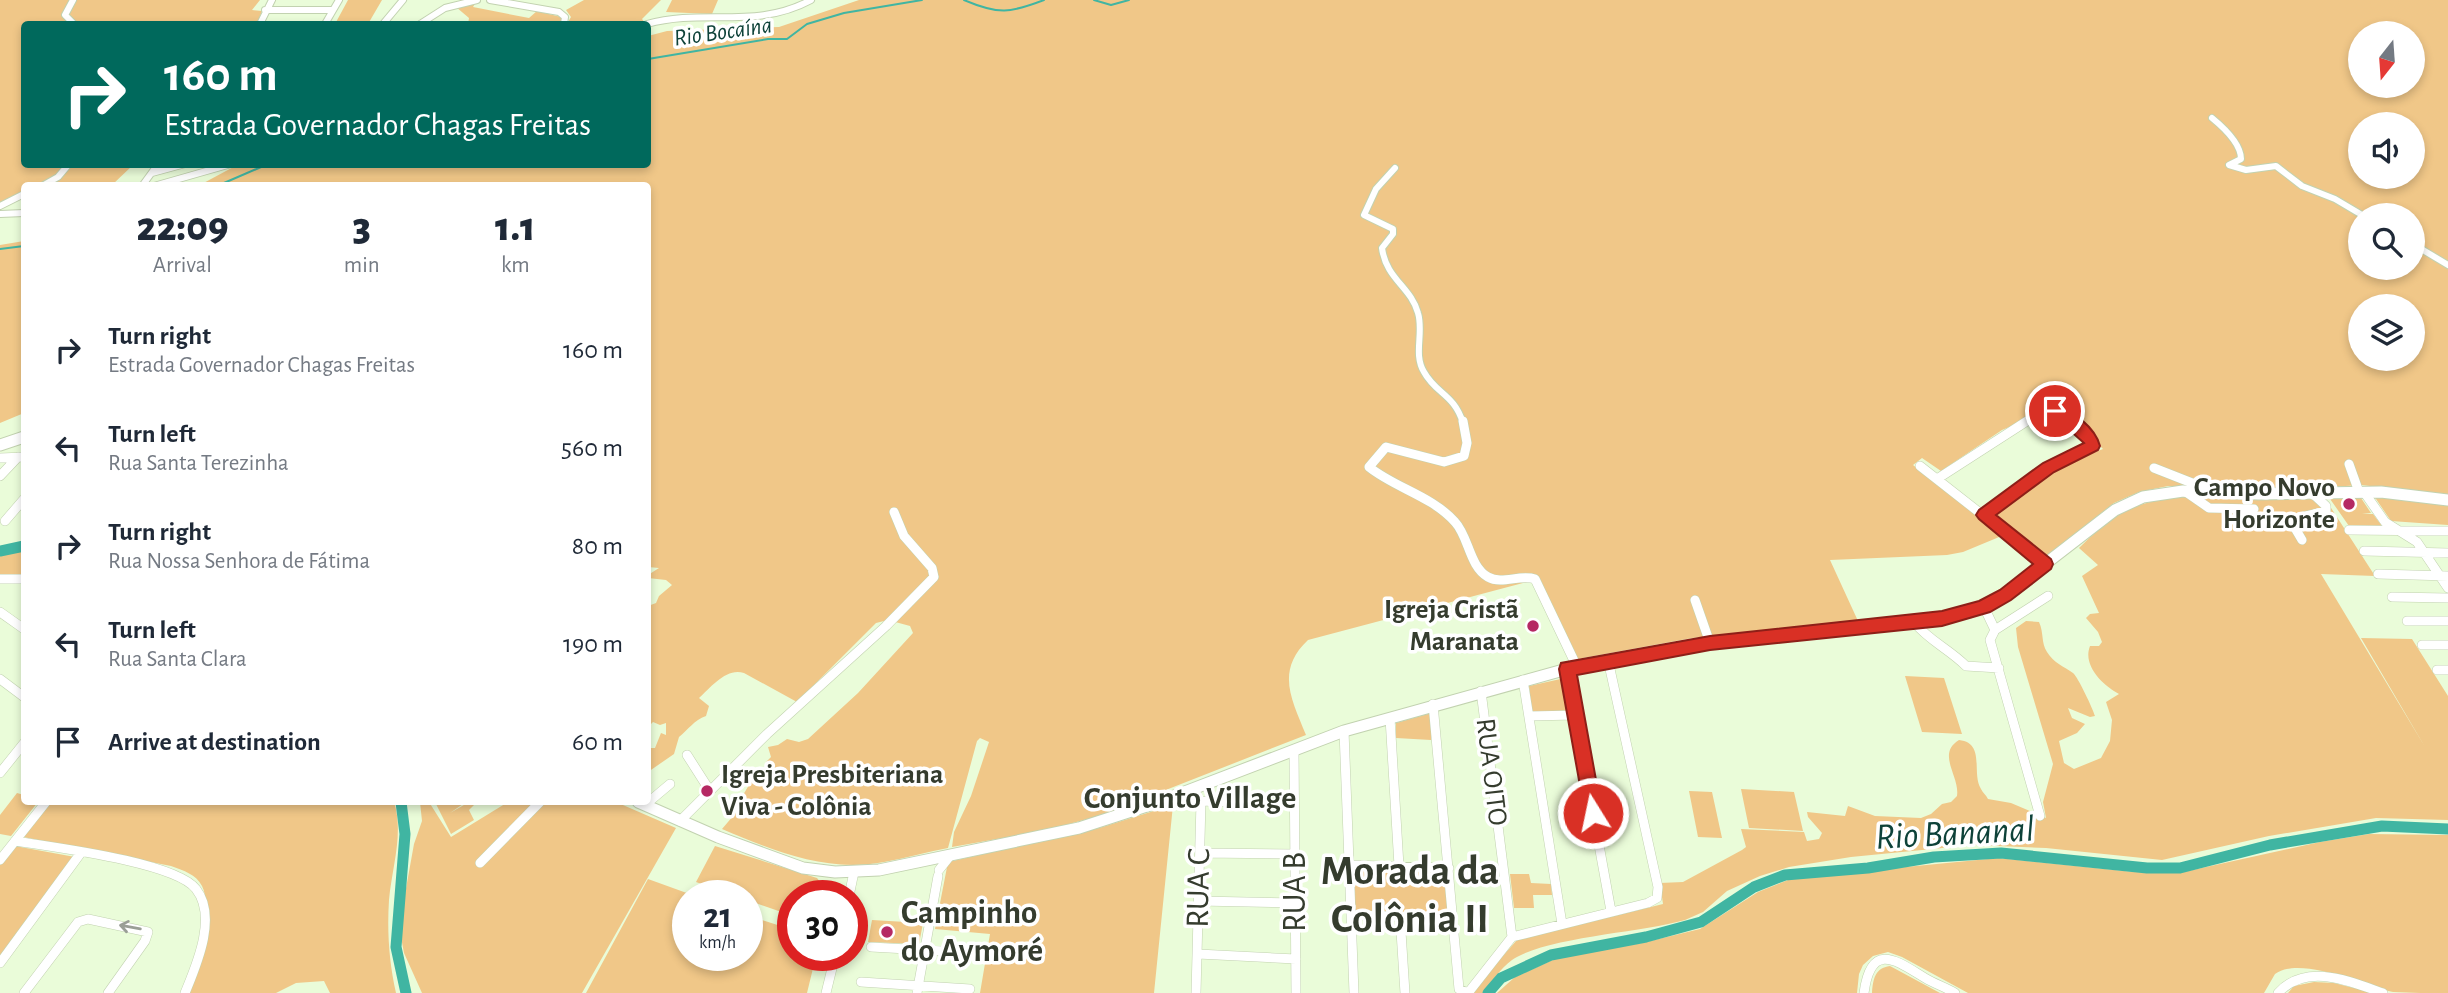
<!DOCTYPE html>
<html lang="en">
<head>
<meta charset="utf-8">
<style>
	body { margin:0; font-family:"Alegreya Sans",sans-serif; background:#f2f2f3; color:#1f2937; height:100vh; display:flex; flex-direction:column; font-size:26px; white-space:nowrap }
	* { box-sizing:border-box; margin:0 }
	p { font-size:23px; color:#747a83 }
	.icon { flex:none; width:38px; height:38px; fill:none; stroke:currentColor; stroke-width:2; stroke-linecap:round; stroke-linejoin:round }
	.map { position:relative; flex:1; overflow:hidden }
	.drawer { position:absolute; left:21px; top:182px; width:630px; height:623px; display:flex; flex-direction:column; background:#fff; border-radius:7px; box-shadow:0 4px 10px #0003 }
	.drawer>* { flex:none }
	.banner { position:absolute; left:21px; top:21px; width:630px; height:147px; border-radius:7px; box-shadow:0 4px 10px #0003; background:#00695c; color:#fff; overflow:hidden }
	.needle { width:46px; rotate:197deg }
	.tools { position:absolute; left:2348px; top:21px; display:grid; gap:14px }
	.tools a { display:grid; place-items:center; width:77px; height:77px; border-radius:50%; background:#fff; box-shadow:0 4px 10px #0003; font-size:35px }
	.speed { position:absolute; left:672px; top:880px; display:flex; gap:14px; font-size:35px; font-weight:700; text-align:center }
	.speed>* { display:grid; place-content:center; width:91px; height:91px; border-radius:50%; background:#fff; box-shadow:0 4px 10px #0003; line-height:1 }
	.speed small { font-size:18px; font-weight:400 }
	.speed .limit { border:10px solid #d22; background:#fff; color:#111 }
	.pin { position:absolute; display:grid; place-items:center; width:60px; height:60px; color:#fff; margin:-30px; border:4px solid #fff; border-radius:50%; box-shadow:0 2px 7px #0007 }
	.me { position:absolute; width:77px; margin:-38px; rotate:350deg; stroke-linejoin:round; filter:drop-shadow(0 0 5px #0008) }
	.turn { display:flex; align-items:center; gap:24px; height:147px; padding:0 28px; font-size:32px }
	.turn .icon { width:91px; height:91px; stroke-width:2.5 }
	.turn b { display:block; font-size:49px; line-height:60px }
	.eta { display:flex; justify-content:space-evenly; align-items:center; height:119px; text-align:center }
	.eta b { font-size:42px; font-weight:800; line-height:49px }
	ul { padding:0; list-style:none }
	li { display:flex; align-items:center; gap:21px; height:98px; padding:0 28px }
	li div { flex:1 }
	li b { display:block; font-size:26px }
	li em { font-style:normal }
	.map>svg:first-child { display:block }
	.green { fill:#f0c788; fill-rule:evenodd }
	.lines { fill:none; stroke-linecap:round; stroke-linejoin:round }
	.stream { stroke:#40b5a2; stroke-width:2 }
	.river { stroke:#40b5a2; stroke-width:11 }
	.minor-far1-casing { stroke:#c2d2b0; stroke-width:8 }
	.minor-casing { stroke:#c2d2b0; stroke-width:10 }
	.major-casing { stroke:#c2d2b0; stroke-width:13 }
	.minor-far1 { stroke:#fff; stroke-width:6 }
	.minor { stroke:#fff; stroke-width:9 }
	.major { stroke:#fff; stroke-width:11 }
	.oneway { stroke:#9a9e96 }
	.route { fill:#d93025; stroke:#8d1f18; stroke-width:2 }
	.poi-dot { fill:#b52963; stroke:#fff; stroke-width:2.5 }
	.labels { text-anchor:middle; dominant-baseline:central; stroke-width:7; stroke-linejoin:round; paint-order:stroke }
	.far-water-label { font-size:24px; font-style:italic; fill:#0e4239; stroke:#fff }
	.poi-label { font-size:28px; font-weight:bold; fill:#353c2e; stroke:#fff; text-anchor:end }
	.street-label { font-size:28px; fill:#353c2e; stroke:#fff }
	.quarter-label { font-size:32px; font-weight:bold; fill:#353c2e; stroke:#fff }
	.near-street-label { font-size:33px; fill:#353c2e; stroke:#fff }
	.near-poi-label { font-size:33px; font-weight:bold; fill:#353c2e; stroke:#fff; text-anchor:start }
	.near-water-label { font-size:37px; font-style:italic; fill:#0e4239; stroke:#fff }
	.near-district-label { font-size:42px; font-weight:bold; fill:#353c2e; stroke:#fff }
</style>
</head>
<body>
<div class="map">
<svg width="2448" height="993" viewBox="0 0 2448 993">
	<rect width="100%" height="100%" fill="#eafcd9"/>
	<path class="green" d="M0,0h260l-8,10 10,1 -5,13h-233v140l42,1c-12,14 -23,20 -42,21v6l-24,13z
		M348,0h34l-14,24h-33z
		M584,0h77l-19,19 3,4 -4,1h-74l4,-7 -5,-7z
		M672,0h46l-6,14 -46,-2z
		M859,0h1589v496l-86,-11 -66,4 -128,-3 -29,6 -25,11 -72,57 -53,-44 71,-51 43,-16 -43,-43 -58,24 -61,41 -19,-13 -9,7 91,70 -41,17 -16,3 -117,5 28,61 -166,17 -115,21 -37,-80 -17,4 -215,57c-33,31 -16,60 -2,95l-204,80 -55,15 -95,17 2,-15 17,-36 18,-54 -9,-4 -3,3 -29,107c-21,4 -42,10 -64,14 -58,11 -110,-11 -162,-33l23,-27 -2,-7 9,-15 -3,-7 15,-1 2,-10 5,-5 -3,-10 10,-2 9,-6 12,3 9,-3 50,-46 55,-60 -3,-7 -22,-6 -12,3 -79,79 -53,-29c-17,-6 -33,14 -45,25l10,8 -3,10c-12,4 -18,14 -27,21l-5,17 -26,18v-24h7l6,-15 5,2v-12l-6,2 -7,-3 -5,5v-121l8,-3 3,-7 13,-11 -6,-5 -18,-2v-3l11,-7 -11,-1v-381h-450l41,-22h409v-128l19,-5 112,-4zM2361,33h52v53h-52zM2361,124h52v53h-52zM2361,215h52v53h-52zM2361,306h52v53h-52z
		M476,2l-3,5 56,11 8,-7 24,6v7h-93l1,-6 -13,-11z
		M71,165h62l-21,20 -62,1z
		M24,241v172l-24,10v-178z
		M2359,495l12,18 -9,1h11l9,12h-33l-21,-30z
		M2190,496l51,3 83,-2 51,79 -54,-2 104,173 -64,-109 51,1 36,57v124l-72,-2 -107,18 -107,24 -116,-12 -73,-3 -122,12 -62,10 -29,9 -33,15 -24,21 -18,8c-45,13 -139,17 -173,40 -12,9 -20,21 -28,33h-14l47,-53 146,-36 -3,-21 23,-1 59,-32 4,-3 -5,-18 63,3 3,9 12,-2 3,-6 -14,-16 -1,-5 38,4 3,-10 27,10 46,2 10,-4 11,-10 9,-2 6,-6c3,-20 -21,-42 2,-56 27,3 12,33 22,49 2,4 5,6 7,10l23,4 35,15 -3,-16 10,-38 -35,-117 -2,-19 10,-7 13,1c5,11 2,21 8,30 7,11 16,14 26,21 5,4 20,36 22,43l-5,1 -22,-9 4,10 13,6 -8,9 -18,8 5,22 10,6 27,-11 9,-17 2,-21 -6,-18 13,-8c-15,-8 -37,-28 -29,-48h9l3,-4 -4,-10 -12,-14 4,-4 9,-1 -17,-37 16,-11 -19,-17c41,-40 55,-46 111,-52z
		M2374,496l74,8v21l-57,-4z
		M24,549v26h-24v-23z
		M1905,676l39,2 18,56 -40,-2z
		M1565,678l6,35 -39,1 -3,-28z
		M1431,713v27l-35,-2v-15z
		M1741,789l53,3 9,39 -54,-3z
		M1689,791l23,1 10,46 -24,-1z
		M17,793l7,2v7h14l-27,34 -11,-2v-19z
		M50,802h344c10,31 -2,65 -5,98 -2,32 0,62 7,93h-66l-6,-12 -28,2 -20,10h-88c5,-25 26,-84 14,-107 -6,-12 -18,-15 -31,-20l-148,-29z
		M420,802h9l22,35 57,-35h108l60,26 -94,165h-160l-18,-40 -5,-26 15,-83 8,-23z
		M435,802h31l-16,11 19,-11h8l-8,8 5,10 -23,14z
		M1173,805l-19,188h-174l10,-59 -55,-5 13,-67 151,-34z
		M2369,834l79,1v158c-17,0 -38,0 -55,-1 -28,-6 -93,-37 -118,-18l-11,19h-296l-66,-36 -14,-5 -15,4 -10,9 -4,9 -2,19h-360l18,-16 42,-19 85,-15 58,-14 58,-37 35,-14 205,-20 136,14 45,1 141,-31z
		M15,846l60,11 -75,103v-95z
		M715,846l102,32 3,4 -6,14h-21v20l-46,-16v-4h-11l-40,-14z
		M1353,869h92l3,45 -93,-2z
		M1510,874h19l2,9 20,1 1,11h-19l1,13h-20z
		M648,879l47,17h-7v60h59v-41l46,15v26h23l-9,37h-221z
		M872,920l51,3 -4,21 -51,-2z
		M1890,966l50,27h-68c1,-14 3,-25 18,-27z
		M2314,982l20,1 40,10h-86l6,-7z"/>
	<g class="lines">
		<path class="stream" d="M964,0c35,15 46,13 80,0
			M1094,0l17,5 18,-5
			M483,24h17
			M648,59l120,-20h19l20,-15 37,-11 78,-13
			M217,186l51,-22
			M0,249l24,-3"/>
		<path class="river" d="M0,551l24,-5
			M401,802l4,32 -9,113 10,46
			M1488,993l13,-15 50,-23 95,-18 55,-15 53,-35 31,-12 83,-7 66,-11 67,-4 146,15h33l90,-23 112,-19 66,3"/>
		<defs>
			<path id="minor-far1" d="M73,0l-8,15 9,9
				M490,0l69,12 6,5 -1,7
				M265,10h68
				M260,24l12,-24
				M325,24l14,-24
				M383,24l20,-24
				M420,24l25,-16 32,-8
				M647,24c58,-16 108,6 164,-24
				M2212,118c11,9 29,26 29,41l-12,6 17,5 30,-4 26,20 33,13 27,16
				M1395,168l-19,21 -12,26 29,14v5l-11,14c4,31 29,39 36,65 6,20 -5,41 6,59 12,22 30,22 39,51
				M152,173l33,-9
				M42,186l16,-9 11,-13
				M142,186l16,-22
				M154,186l77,-22
				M0,206l24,-12
				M0,214l24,-1
				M2413,244l35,21
				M2023,423c20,-9 33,-17 50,0"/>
			<path id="minor" d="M1463,421l4,22 -3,13 -20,6 -58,-15 -17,20c26,21 63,29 86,55 14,15 14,44 33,55 14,8 32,-3 47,2l42,88
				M0,458l24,-1
				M2349,464l10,28
				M1920,466l125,98
				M2154,468l56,22
				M0,476l18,-19
				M1937,479l90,-58
				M2186,492l23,16 45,1
				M2364,492l21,30 32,20 31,46
				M1984,515l64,-48 45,-21 -2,-6 -20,-19
				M5,521l19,-22
				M2349,530l99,1
				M2302,540l-10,-17 1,-4 33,-8v-5l-14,-13
				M2364,551l84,2
				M2378,574l70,2
				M0,579h24
				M2392,597l56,1
				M1695,600l15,43
				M1984,607l11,23
				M0,612l24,17
				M2407,621h41
				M1914,622c14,18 35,27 52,44l33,2
				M2422,645h26
				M1567,669l44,242
				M2437,670h11
				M0,679l24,18
				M1523,680l39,244
				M1481,691l31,246
				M1433,704l26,285 9,4 44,-56 136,-34 9,-5 1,-11 -50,-227
				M1530,716l45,-1
				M1390,718l9,148
				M1344,731l10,262
				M1294,750l2,243
				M687,755l23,36
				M0,773l24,-30
				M1185,791l16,10 -5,192
				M1201,801l93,4
				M645,805l25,-21
				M2040,816l-50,-176 5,-10 53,-34
				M680,821l87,-87 119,-108 48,-49 -2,-9 -28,-32 -10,-24
				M15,841c37,6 160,21 181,48 22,28 0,77 -11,104
				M1200,853l95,1
				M0,860l46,-58
				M480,863l60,-61
				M1350,865l99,3
				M939,870l11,-14
				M849,896l5,-24
				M1199,901l96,2
				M1351,915l102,3
				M1400,916l5,77
				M871,947l109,6
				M1198,954l98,5
				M0,963l80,-109
				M861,982l109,7
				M24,993l54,-71 10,-3 60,13 -3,9 -37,52
				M826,993l9,-37
				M917,993l21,-117
				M1864,993c7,-53 33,-32 61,-15 10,6 20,9 30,15
				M2278,993c28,-31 71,-12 105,0"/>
			<path id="major" d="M0,445l24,-8
				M638,802l80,35 85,31 32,4 44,-2 200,-42 77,-25 188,-72 223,-62 143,-26 204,-21 56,-10 35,-17 110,-85 28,-13 40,-6 76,3 122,-2 67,8"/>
		</defs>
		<use href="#minor-far1" class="minor-far1-casing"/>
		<use href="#minor" class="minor-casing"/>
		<use href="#major" class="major-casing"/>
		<use href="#minor-far1" class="minor-far1"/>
		<use href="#minor" class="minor"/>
		<use href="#major" class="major"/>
	</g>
	<defs><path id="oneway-shaft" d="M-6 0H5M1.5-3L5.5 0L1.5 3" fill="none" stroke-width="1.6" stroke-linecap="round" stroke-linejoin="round" transform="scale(1.75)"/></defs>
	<use class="oneway" href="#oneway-shaft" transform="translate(130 927) rotate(-170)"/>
	<path class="route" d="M2055,405c18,6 40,22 45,41l-2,4 -44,22 -58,43 55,44 2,5 -2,5 -40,31 -21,12 -48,14 -232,24 -133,25 25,138 -3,6 -6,3 -7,-3 -27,-150 2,-6 149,-27 232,-25 37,-10 21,-11 33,-26 -54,-45 -3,-4 3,-5 64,-47 41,-20 -36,-32z"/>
	<g class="poi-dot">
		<circle cx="2349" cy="504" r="7"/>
		<circle cx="1533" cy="626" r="7"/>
		<circle cx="707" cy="791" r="7"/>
		<circle cx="887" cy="932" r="7"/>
	</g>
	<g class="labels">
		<g class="far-water-label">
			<text transform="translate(723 32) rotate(-8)">Rio Bocaína</text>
		</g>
		<g class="poi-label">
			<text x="2335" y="488">Campo Novo<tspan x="2335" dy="32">Horizonte</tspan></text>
			<text x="1519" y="610">Igreja Cristã<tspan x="1519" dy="32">Maranata</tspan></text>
			<text x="721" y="775" text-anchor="start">Igreja Presbiteriana<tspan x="721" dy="32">Viva - Colônia</tspan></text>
		</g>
		<g class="street-label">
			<text transform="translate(1491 772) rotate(83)">RUA OITO</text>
		</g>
		<g class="quarter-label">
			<text x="1190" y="798">Conjunto Village</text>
		</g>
		<g class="near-street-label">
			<text transform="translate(1199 888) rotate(-89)">RUA C</text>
			<text transform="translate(1295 892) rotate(-90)">RUA B</text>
		</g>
		<g class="near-poi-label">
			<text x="901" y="913">Campinho<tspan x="901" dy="38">do Aymoré</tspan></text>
		</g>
		<g class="near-water-label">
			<text transform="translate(1955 833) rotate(-3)">Rio Bananal</text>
		</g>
		<g class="near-district-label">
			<text x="1410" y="871">Morada da<tspan x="1410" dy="48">Colônia II</tspan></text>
		</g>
	</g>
</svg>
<div class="tools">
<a><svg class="needle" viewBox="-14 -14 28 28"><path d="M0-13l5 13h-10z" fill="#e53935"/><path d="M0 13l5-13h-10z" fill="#747a83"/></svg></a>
<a><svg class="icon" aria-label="sound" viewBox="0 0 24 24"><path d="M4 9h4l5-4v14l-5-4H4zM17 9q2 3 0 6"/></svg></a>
<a><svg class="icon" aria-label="search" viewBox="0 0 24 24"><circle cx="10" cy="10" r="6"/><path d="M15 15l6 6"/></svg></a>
<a><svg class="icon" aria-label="layers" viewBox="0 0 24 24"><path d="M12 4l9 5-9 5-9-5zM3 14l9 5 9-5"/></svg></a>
</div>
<div class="speed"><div>21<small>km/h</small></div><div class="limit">30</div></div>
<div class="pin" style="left:2055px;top:411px;background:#d93025"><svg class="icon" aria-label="arrive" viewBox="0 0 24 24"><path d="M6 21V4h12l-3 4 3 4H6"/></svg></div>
<svg class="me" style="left:1593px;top:813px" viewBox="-20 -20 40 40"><circle r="17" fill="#d93025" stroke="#fff" stroke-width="3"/><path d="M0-11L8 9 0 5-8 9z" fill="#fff"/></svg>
<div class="banner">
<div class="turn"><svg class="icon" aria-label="right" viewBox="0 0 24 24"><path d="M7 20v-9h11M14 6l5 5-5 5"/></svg><div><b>160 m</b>Estrada Governador Chagas Freitas</div></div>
</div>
<section class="drawer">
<div class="eta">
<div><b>22:09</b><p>Arrival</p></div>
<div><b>3</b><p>min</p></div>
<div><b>1.1</b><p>km</p></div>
</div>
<ul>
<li><svg class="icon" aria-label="right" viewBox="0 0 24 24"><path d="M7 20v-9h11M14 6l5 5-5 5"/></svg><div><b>Turn right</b><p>Estrada Governador Chagas Freitas</p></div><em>160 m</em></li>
<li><svg class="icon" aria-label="left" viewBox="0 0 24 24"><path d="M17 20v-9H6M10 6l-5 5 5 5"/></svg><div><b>Turn left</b><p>Rua Santa Terezinha</p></div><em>560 m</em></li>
<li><svg class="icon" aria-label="right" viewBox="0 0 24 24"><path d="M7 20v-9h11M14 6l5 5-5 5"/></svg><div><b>Turn right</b><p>Rua Nossa Senhora de Fátima</p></div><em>80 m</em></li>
<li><svg class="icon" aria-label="left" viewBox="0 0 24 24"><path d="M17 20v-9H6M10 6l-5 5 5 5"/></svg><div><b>Turn left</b><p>Rua Santa Clara</p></div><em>190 m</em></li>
<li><svg class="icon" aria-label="arrive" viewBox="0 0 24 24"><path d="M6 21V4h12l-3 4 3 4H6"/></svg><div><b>Arrive at destination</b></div><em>60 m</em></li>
</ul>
</section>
</div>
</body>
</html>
